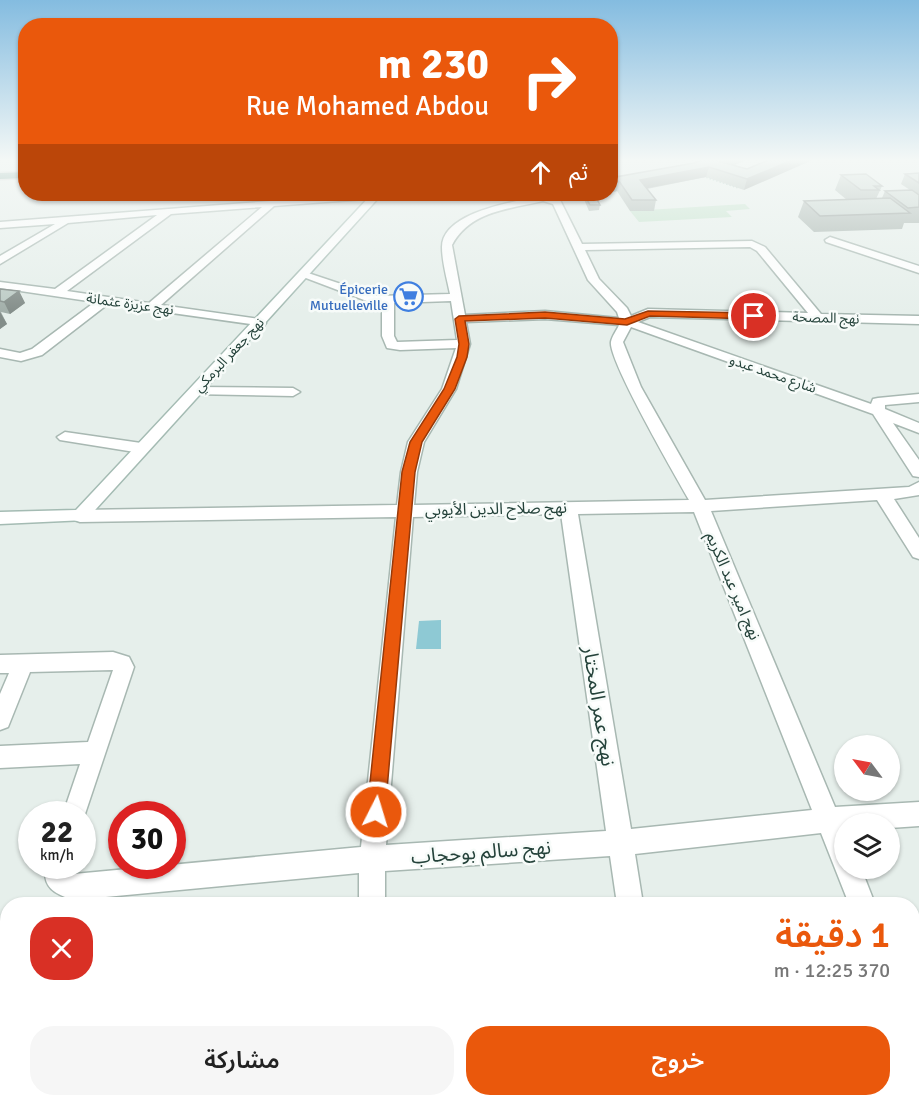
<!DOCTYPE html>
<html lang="ar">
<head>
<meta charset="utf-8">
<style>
	body { margin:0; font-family:Signika,"Noto Sans Arabic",sans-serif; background:#f6f6f6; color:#222; direction:rtl; height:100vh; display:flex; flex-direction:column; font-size:22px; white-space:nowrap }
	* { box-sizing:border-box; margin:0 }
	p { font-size:20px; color:#767676 }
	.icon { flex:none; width:33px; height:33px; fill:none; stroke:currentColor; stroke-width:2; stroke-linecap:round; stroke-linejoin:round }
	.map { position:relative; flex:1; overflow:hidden; direction:ltr }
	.details { position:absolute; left:0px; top:897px; width:920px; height:210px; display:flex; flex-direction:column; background:#fff; border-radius:24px 24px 0 0; box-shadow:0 2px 4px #0004; direction:rtl }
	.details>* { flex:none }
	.banner { position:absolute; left:18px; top:18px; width:600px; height:183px; border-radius:24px; box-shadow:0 2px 4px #0004; direction:rtl; background:#ea580c; color:#fff; overflow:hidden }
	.needle { width:39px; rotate:302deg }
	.fabs { position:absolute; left:834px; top:735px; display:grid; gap:12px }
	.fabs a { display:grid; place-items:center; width:66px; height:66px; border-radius:50%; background:#fff; box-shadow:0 2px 4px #0004; font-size:30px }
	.speed { position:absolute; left:18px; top:801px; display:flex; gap:12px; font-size:30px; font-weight:700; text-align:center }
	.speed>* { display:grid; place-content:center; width:78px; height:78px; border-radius:50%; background:#fff; box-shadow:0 2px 4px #0004; line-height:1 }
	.speed small { font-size:15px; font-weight:400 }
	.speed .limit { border:9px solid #d22; background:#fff; color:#111 }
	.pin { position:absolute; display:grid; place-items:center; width:51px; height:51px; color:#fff; margin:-26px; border:3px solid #fff; border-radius:50%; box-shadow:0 2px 6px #0007 }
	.me { position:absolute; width:66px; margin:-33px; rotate:5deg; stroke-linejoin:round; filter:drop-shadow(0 0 4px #0008) }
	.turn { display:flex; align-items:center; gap:21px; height:126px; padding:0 30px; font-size:27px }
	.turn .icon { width:78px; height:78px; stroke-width:2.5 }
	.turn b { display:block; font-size:42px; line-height:51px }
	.then { display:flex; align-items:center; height:57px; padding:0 30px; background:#0003; gap:12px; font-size:22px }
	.round { display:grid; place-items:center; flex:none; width:63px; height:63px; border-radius:24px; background:#f6f6f6 }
	.overview { display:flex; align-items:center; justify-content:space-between; height:102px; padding:0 30px }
	h1 { font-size:36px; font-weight:600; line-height:45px; color:#ea580c }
	.primary-button { display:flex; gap:12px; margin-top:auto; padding:12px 30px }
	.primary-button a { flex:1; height:69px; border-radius:24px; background:#ea580c; color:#fff; font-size:24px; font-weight:600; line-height:69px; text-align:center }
	.primary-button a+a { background:#f6f6f6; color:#222 }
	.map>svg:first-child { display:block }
	.green { fill:#bfe0c8 }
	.water { fill:#8ec9d4 }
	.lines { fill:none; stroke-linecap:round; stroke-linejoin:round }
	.street-casing { stroke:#a8b8b2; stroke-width:3 }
	.secondary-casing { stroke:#a4bbb3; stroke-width:3 }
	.highway-casing { stroke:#c2cac8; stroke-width:3 }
	.path { stroke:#86b3a5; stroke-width:2; stroke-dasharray:1.5 2; stroke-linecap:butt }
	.street { fill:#fff; fill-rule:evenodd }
	.secondary { fill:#fff; fill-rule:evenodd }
	.highway { fill:#2f6f62; fill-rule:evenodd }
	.wall { fill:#a1aea9 }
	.shaded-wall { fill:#838d89 }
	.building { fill:#bbcac4; stroke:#838d89; stroke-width:1.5 }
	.route { fill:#ea580c; stroke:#983908; stroke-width:1.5 }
	.labels { text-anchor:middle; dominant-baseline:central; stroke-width:5; stroke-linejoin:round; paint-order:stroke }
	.far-shop-label { font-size:14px; fill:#366cbe; stroke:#f7fbf9; text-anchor:end }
	.far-street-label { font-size:14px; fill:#24423a; stroke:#f7fbf9 }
	.street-label { font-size:16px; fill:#24423a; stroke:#f7fbf9 }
	.near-street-label { font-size:20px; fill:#24423a; stroke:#f7fbf9 }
</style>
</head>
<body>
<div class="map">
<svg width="919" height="1107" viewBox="0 0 919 1107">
	<rect width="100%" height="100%" fill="#e6efeb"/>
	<path class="green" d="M745,204l5,5 -24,2 6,6 -93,5 -9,-11z"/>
	<path class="water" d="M441,620v29h-25l3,-28z"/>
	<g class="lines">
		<defs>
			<path id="street" d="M362,194h34l-5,3 -117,9 -113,99 99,14 4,1 2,3 -2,3 -156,-22 -66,51 -21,6 -21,-4v-8l20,4 12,-4 63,-47 -95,-14v-6l55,7 102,-74 -89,8 -68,41v-8l55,-32 -55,4v-6zM262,207l-113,96 -82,-12 104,-77z
				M526,194l34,6 22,44 170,-3 13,6 56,67 98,2v8l-269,-7 -12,5 233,82 2,-5 5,-1 41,-4v8l-34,3v4l34,14v10l-26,-10 26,37v17l-6,-1 -40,-62 -242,-87 -8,15 18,45 64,113 204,-13 10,-5v13l-25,4 25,39v21l-6,-2 -36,-57 -166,11 124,296 84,-5v24l-29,2v-4h-46v44h17l14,36h-26l-28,-71 -186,21 8,50h-26l-7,-48 -225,15v33h-26v-31l-285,27c-20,-6 -31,-12 -29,-34h26l-1,6 4,2 287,-27 35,-330 -316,5 -6,-2 -3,-4 3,-4 6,-2 317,-5 4,-33 7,-30 34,-53 14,-41 -56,2 -13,-2 -5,-12v-33h-10l-74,-28 2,-2h8l69,23 73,-2c-3,-15 -8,-32 -8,-47 0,-33 65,-44 89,-49l-4,-1zM543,201l10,3 35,76 29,32 2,6 -74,-7 -80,4 -13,-70c18,-34 57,-36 91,-44zM750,247l7,4 51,62 -160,-4 -17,7 -4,-8 -28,-29 -14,-29zM451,301l6,39 -60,2 -3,-6v-33zM545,319l74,6c-2,5 -7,11 -8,17 -3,18 65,135 78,158l-275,5 3,-33 7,-30 32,-53 14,-45 -4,-22zM694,512l118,298 -181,19 -53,-315zM561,514l45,317 -220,14 27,-328z
				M830,237l89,29v7l-93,-31 -1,-2z
				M196,387l97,1 7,4 -7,4 -102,-2 -2,-3 2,-3z
				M65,432l76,11 8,5 -8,5 -81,-13 -3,-3z
				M113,652l16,5 5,10 -52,156v-9h-19l17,-50 -80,4v-22l88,-4 25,-72 -83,2 -22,55 -8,3v-36l9,-21h-9v-18z
				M912,1023l7,3v46l-7,-3z
				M351,1100h32l-1,7h-32z
				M648,1100h31l2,7h-32z"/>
			<path id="secondary" d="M372,194h10l-296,326 -86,4v-12l76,-2z"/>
			<path id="highway" d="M26,172v6l-26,1v-6z"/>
		</defs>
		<use href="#street" class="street-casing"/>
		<use href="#secondary" class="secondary-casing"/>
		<use href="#highway" class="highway-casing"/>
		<path class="path" d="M703,176l36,12"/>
		<use href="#street" class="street"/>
		<use href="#secondary" class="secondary"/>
		<use href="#highway" class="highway"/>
	</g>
	<path class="wall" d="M749,159l-15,6 13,4 24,-10 -27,31 -38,-13 -59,12 9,11 -2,11h-24l-13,-20 -7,2v-15z
		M919,173v50h-15l-2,6 -88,3 -16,-15 6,-16 43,-1 -12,-10 6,-15 41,11 -6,13 6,-1 3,-7 25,-1 -9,-6 4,-10z
		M582,194h24l-11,2 5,9 -1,5 -10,1 -6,-14 1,-2z
		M0,289l19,2 6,12 -15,11 -9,-2 6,12 -7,5z"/>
	<path class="shaded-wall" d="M726,159h23l-29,12 1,-9z
		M795,159h20l-71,31 3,-11z
		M709,167l-3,10 -68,13 2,-10z
		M619,181l-2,10 -7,2v-11z
		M19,291l6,12 -15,11 -6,-12z
		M0,312l7,12 -7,5z"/>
	<path class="building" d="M703,159h23l-5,3 26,7 24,-10h24l-48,20 -38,-12 -69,13 16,20h-24l-13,-19 -9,1v-4l84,-15z
		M919,173v10l-14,-9z
		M866,174l16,12h-8l5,4h-18l-20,-15z
		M912,190l7,5v12l-11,1 -23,-17z
		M584,194h10l6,11h-10z
		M890,198l20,15 -90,3 -16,-15z
		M0,289l19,2 -15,11 -4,-1z"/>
	<linearGradient id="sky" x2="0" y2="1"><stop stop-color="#84bce0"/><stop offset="0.51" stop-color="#f4f8f6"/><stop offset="1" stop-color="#f4f8f6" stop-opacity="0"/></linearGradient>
	<rect width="919" height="314" fill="url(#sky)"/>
	<path class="route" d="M648,311l106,2 4,3 -4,3 -104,-3 -23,9 -82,-7 -80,3 4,23 -2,13 -12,32 -33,53 -7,30 -30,340 -2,7 -7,2 -6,-2 -3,-7 35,-340 8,-30 34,-53 13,-32 2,-13 -4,-25 4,-3 86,-4 80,7z"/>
	<defs>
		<symbol id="supermarket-ring" viewBox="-11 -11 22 22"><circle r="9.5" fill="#f7fbf9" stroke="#3f7fe0" stroke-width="1.5"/><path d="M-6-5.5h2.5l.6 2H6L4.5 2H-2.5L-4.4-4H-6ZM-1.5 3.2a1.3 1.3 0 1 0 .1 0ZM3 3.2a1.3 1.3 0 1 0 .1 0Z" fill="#3f7fe0"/></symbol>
	</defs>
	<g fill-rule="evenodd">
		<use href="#supermarket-ring" x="392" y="280" width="33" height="33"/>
	</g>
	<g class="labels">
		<g class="far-shop-label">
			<text x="388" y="289">Épicerie<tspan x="388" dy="16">Mutuelleville</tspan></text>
		</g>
		<g class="far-street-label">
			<text transform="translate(130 304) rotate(8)">نهج عزيزة عثمانة</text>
			<text transform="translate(826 318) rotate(2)">نهج المصحة</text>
			<text transform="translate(229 355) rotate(-47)">نهج جعفر البرمكي</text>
			<text transform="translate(773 374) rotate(19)">شارع محمد عبدو</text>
		</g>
		<g class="street-label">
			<text transform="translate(496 509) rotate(-1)">نهج صلاح الدين الأيوبي</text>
			<text transform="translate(733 586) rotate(67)">نهج امير عبد الكريم</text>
		</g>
		<g class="near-street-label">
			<text transform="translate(599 706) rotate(81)">نهج عمر المختار</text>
			<text transform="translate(481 852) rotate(-4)">نهج سالم بوحجاب</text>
		</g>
	</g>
</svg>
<div class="fabs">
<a><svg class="needle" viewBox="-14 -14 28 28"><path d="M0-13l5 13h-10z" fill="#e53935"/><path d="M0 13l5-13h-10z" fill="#767676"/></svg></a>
<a><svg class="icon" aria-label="layers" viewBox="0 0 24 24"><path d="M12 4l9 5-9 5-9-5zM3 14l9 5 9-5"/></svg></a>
</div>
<div class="speed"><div>22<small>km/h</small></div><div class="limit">30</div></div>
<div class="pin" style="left:754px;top:316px;background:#d93025"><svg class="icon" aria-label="arrive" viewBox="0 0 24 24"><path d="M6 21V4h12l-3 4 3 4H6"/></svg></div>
<svg class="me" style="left:376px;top:812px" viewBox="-20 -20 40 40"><circle r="17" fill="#ea580c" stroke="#fff" stroke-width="3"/><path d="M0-11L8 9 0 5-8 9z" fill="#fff"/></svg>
<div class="banner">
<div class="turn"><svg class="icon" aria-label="right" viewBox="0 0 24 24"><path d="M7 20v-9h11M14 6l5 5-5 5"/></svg><div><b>230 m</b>Rue Mohamed Abdou</div></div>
<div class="then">ثم<svg class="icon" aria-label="ahead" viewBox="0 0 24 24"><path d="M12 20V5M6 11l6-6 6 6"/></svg></div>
</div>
<section class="details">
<div class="overview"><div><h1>1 دقيقة</h1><p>370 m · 12:25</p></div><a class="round" style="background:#d93025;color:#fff"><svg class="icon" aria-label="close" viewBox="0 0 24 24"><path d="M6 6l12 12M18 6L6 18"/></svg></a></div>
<div class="primary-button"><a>خروج</a><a>مشاركة</a></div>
</section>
</div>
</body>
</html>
